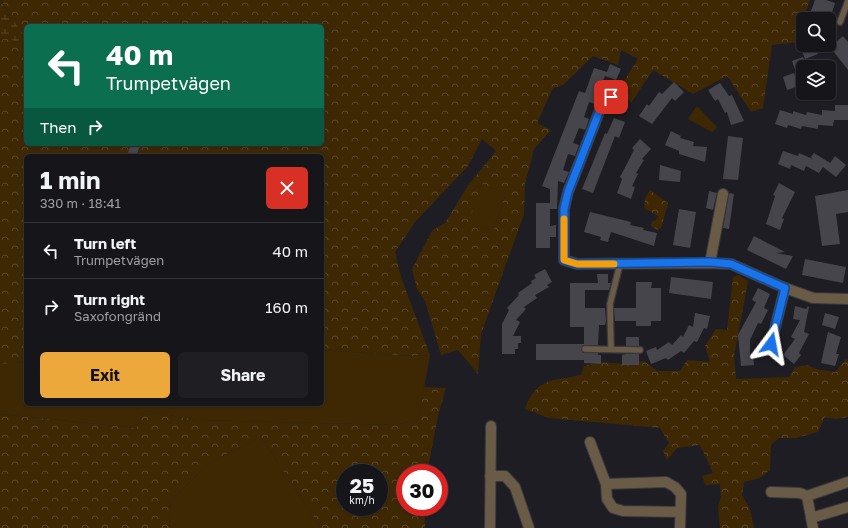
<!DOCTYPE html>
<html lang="en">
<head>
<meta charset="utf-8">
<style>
	body { margin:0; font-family:"Golos Text",sans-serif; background:#1f1f23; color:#f1f3f6; height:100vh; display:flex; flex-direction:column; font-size:15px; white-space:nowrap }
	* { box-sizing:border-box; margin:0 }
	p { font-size:13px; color:#9e9fa2 }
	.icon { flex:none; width:22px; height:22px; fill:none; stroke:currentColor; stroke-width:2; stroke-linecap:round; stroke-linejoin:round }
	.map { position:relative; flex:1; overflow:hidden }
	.sheet { position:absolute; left:24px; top:154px; width:300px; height:252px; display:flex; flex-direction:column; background:#16161a; border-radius:6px; box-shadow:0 1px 3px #0004,0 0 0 1px #353539 }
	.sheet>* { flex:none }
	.guide { position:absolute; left:24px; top:24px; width:300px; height:122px; border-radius:6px; box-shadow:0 1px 3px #0004,0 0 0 1px #353539; background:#0b6e4f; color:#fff; overflow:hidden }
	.fabs { position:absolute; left:796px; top:12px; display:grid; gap:8px }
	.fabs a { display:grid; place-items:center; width:40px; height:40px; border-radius:6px; background:#16161a; box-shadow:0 1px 3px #0004,0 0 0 1px #353539; font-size:20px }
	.speed { position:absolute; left:336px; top:464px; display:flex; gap:8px; font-size:20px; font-weight:700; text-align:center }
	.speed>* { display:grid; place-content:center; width:52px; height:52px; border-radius:50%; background:#16161a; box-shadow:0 1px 3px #0004,0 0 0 1px #353539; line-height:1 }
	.speed small { font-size:10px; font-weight:400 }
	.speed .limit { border:6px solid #d22; background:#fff; color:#111 }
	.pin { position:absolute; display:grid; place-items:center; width:34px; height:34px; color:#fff; margin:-17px; border-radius:8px; box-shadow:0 2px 6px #0006 }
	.me { position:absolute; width:44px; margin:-22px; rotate:13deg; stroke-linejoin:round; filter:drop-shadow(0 0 3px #0008) }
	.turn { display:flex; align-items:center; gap:14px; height:84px; padding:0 16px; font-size:18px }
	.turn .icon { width:52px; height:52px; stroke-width:2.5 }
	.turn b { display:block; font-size:28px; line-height:34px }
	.then { display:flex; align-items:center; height:38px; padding:0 16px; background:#0003; gap:8px; font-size:15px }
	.round { display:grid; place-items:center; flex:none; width:42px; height:42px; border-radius:6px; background:#1f1f23 }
	.head { display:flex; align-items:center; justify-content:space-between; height:68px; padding:0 16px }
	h1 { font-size:24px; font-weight:700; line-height:30px }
	.cta { display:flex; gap:8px; margin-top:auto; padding:8px 16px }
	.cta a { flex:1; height:46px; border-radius:6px; background:#eda83b; color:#111; font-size:16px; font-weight:700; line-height:46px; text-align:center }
	.cta a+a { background:#1f1f23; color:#f1f3f6 }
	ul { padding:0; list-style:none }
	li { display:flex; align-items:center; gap:12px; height:56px; padding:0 16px; border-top:1px solid #353539 }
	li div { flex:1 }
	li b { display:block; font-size:15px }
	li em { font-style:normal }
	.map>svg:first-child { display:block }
	.green { fill:#3e2804 }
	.forest { fill:url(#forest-crowns); fill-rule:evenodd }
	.wetland { fill:url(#wetland-marsh) }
	.building { fill:#45454b }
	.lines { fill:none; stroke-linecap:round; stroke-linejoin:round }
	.lane-casing { stroke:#3a393f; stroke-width:8 }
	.street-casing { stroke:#3a393f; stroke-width:12 }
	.lane { stroke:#6a5b47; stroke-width:5.5 }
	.street { stroke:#6a5b47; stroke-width:10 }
	.route-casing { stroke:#114b97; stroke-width:10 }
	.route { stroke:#1a73e8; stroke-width:7 }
	.slow { stroke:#f59e0b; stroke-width:7 }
</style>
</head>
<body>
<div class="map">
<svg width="848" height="528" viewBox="0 0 848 528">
	<defs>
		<pattern id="forest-crowns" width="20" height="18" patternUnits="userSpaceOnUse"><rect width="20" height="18" fill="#3e2804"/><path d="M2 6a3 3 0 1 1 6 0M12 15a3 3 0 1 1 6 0" fill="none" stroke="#5a4729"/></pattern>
		<pattern id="wetland-marsh" width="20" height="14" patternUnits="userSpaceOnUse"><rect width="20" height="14" fill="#3e2804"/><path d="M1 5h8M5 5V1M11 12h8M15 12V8" fill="none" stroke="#5a4729"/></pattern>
	</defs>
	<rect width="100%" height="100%" fill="#1e1d23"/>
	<path class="green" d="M697,106l20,21 -5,5 -24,-13z
		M481,184l25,9 -13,38 -25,-9z
		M322,350l89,6 19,-1 -12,65 -23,5 -198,-5 -51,-9 -10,17 -136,-14v-50l26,-2v42h296z
		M261,437l60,91h-152l2,-28 41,-39z"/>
	<path class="forest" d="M1,0h809l-9,24 2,8 -4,10 -27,3 -9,63 -12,4 -24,-36 -34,18 -40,-24 -22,33 -12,-14 19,-30 -17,-9 -3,15 -25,-9 -30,29 -10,3 -16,35 14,7 -17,19 -9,35 -1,30 -43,120 -3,40 -20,-24 -17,5 -16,-54 -8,-12 -5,-20 20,-38 13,-8 24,-39 27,-33 -14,-12 -14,27 -53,56 -20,30 6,25 29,78 -19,1 -89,-6v-194h-296v206l-26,2v-324l7,-2 15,6 3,-5zM26,26h296v118h-296zM481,184l25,9 -13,38 -24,-9z
		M650,190l18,13 -7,25 -4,2 -6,-4 1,-5 4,-1 2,-4 -14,-8 1,-10z
		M739,275l9,6 -14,75 2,23 53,-2 6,-10 12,-2 9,4 19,3 11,-13 2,2v56l-12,2 -11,-2 -7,15 -22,6h-17l-8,7 -1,25 -10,8 -16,4 -2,13 8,14 4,19h-34l-2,-21 3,-10 -1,-13 -15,1 -3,-9 11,-3 -13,-28 -23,3 -10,12 -4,-9 6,-8 -9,-15 -111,-10 -24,-9c11,-31 27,-28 56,-34l3,-9 16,-4 24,2 20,-3 13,10h23l7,-11 23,2 -5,-16 11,-17 11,1 6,-53z
		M424,387l22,1 -8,28 -11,57h-22v34h20v21h-104l-60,-91 -49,24 -41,39 -2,28h-169v-114l136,14 10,-17 51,9 198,5 23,-5zM345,473h34v34h-34z"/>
	<path class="wetland" d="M0,0l26,39 -4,5 -15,-6 -7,2z"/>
	<path class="building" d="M815,0h11l9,3 -4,13 -7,-3 -2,6h-14z
		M843,36l5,6v28l-18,-23z
		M800,45h15l3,9 -13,5z
		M803,57l4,10h-4v6l-6,2 -5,-14z
		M610,64l11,5 -5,11 -11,-4 -6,16 3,1 -1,3 -6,8 -6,-2 -5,15 5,2 -3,9 -1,2 -6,-2 -6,15 6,2 -4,11 -7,-2 -5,16 6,2 -5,11 -6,-2 -1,28h-7v17l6,-1v12h-6v11h-14v-45h14v-14l-8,-3 37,-95 6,2 9,-25 13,4z
		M794,73l5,13 -12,4 -4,-13z
		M674,82l10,10 -9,9 -3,-3 -20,26 -13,-8 8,-12 2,2 10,-14 3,2z
		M720,83l9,13 3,-1 12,26 -13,4 -4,-13 -2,1 -7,-14 -3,2 -7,-11z
		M835,105h13v15h-14l-1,6 -15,-1v4l-16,-3 -1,3 -13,-4 -1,3 -12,-4 5,-14 13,4v-3l13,4 1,-3 15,3v-5l13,1z
		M614,118l11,4 -6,16 -4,-2 -22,57 -11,-4 23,-56 2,1z
		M671,131l10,5 -1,2 14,4 -1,4 14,1 -2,15 -26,-8v-3l-14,-6z
		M728,136l15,2 -5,42 -15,-1z
		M640,139l11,10 -9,10 2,1 -8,13 2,1 -6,12 3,1 -4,12 -14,-6 5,-14 -2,-2 14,-27 -2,-2z
		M131,144l9,2 -4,10h-9z
		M783,151l15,5 1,-3 14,6 -2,-2 3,-4 16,10 5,-7 11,9 -10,12 -13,-10 -4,6 -13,-7 -2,5 -13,-6 -1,4 -12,-5z
		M660,165l21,6 -1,11 -21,-2z
		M779,183l16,9 -13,26 2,1 -4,11 -14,-6 9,-28 -2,-1z
		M848,190v22l-12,2 4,30 -18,2 -7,-50z
		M709,191l8,2 -4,17 -7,-2z
		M729,193l5,1 -5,35 -6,-1z
		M679,209l17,3 -6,36 -17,-3z
		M590,212l41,10 -1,3 14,3 -1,2 14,3 -3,13 -43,-14 -3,10 -8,-2 1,-3 -17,-5z
		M754,236l31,16 -9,1 17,3 -7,13 -39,-19z
		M805,259l41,8 -3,16 -41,-8z
		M545,269l7,13 -5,3 2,2 -14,8 2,3 -13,9 2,2 -10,11 4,2 -7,14h8v7h-3v6h-3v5h-13v-30l7,-14 -2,-2 12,-13 -1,-2 14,-10 -1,-2 5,-3 -2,-3z
		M597,274h11v9h3l-2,7h-24v18h20l1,13 -1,4h-6l-1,20h-13l-4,4 2,4h15v2h3v9l-17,-1v-3h-48v-16h48v-17h-14v-44h28z
		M671,277l42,5 -2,17 -42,-6z
		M636,282h16l-1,6h10v33h-10v5h-15v-5h-21l-1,-13h22z
		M758,288l12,6 -6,14 4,2 -7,14 -3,-1 -8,17v14h3l1,11 -13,1 -3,-31 18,-33 -4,-2z
		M795,306l11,3 2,-3 1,1 -5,25 5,2 -10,19 2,2 -7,9 -11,-9 12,-16 -4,-2 9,-17 -7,-1z
		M695,313l15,3 -3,13 -3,-1 -7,14 -3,-1 -10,12 -3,-2 -13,9 -2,-2 -15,6 -5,-13 10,-4 1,3 12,-8 3,3 9,-10 2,2 6,-12 4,2z
		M825,313l14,4 -4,12 -13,-4z
		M828,332l13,5 -5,17h3l-4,12 -14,-3z
		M626,337h13v9h-13z
		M626,354h13v11h-17v-10z"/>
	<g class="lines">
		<defs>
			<path id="lane" d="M840,22l8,-21
				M585,349l55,1
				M611,349l-1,-45 10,-40"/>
			<path id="street" d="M611,97l-8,5 -35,90 -4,17v51l13,4 133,-1 21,1 54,24 28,10 35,1
				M710,263l13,-69
				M771,344l14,-56
				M590,442l16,42 1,15 6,9 10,3 57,1
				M490,476h15l10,11 14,41
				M606,484l60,-2 9,5 6,7 -1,34
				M771,492l29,1 7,3 41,-14
				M807,496l6,32
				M811,518l37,-11
				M490,528l1,-102"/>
		</defs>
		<use href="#lane" class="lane-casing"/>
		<use href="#street" class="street-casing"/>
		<use href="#lane" class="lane"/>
		<use href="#street" class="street"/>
	</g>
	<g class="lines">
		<defs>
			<path id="route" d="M611,97l-8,5 -35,90 -4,17v51l13,4 133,-2 21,2 54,24 -14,56"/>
		</defs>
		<use href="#route" class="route-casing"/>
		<use href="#route" class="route"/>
		<path class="slow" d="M564,219v41l13,4h37"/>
	</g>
</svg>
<div class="fabs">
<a><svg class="icon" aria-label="search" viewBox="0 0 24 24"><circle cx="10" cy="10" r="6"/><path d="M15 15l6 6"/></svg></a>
<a><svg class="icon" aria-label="layers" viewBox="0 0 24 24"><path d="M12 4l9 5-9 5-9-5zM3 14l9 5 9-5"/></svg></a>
</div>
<div class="speed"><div>25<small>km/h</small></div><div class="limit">30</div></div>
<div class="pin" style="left:611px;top:97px;background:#d93025"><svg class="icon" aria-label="arrive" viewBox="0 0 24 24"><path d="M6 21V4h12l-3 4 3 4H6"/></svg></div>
<svg class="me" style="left:771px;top:344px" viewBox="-20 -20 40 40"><path d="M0-17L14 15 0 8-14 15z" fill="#1a73e8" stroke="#fff" stroke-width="4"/></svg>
<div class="guide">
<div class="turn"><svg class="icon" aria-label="left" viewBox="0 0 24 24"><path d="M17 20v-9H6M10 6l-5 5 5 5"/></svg><div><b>40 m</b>Trumpetvägen</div></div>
<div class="then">Then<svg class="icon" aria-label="right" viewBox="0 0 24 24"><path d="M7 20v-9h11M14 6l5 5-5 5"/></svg></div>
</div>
<section class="sheet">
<div class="head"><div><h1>1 min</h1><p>330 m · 18:41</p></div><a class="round" style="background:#d93025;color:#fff"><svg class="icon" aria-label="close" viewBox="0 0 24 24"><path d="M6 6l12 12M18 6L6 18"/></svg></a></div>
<ul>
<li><svg class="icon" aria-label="left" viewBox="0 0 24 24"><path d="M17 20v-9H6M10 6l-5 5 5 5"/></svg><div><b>Turn left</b><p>Trumpetvägen</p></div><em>40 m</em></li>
<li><svg class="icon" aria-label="right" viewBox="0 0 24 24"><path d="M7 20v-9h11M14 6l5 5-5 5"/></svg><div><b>Turn right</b><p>Saxofongränd</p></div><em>160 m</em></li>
</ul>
<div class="cta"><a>Exit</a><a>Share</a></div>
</section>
</div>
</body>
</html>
